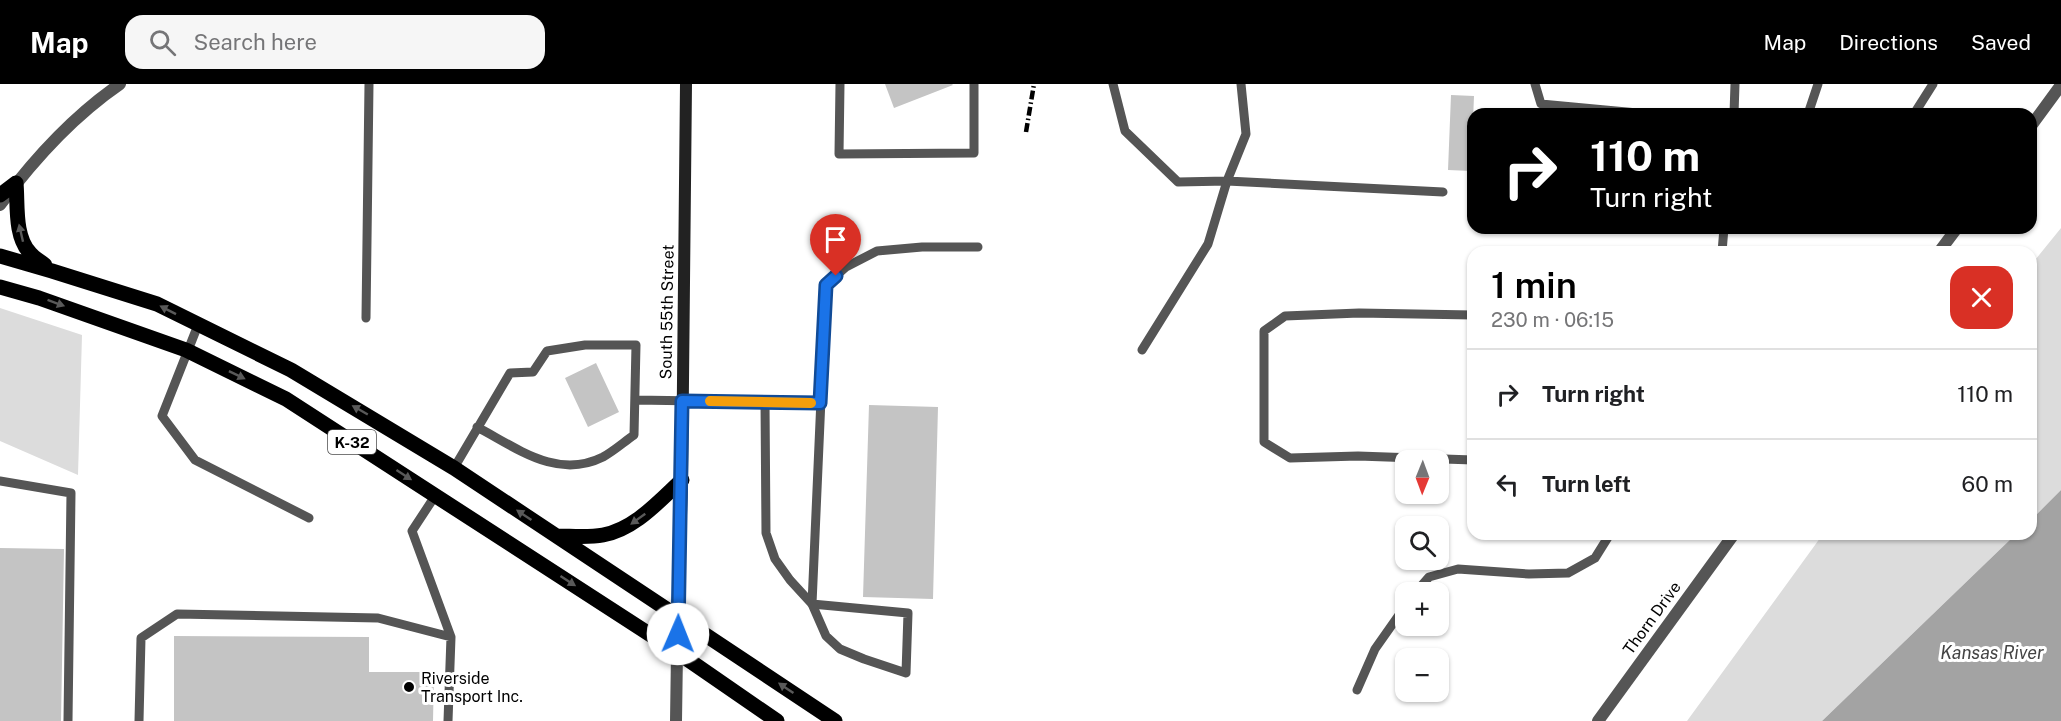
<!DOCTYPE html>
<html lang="en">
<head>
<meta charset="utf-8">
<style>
	body { margin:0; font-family:"Public Sans",sans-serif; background:#f6f6f6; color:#202124; height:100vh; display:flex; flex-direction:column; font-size:22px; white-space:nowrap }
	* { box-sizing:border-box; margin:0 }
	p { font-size:20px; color:#757577 }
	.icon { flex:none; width:33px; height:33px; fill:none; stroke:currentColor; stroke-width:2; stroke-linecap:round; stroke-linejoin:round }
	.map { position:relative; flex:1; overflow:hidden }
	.side { position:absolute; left:1467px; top:162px; width:570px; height:294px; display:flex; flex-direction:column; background:#fff; border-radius:18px; box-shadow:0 2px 4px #0004 }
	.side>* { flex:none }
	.hud { position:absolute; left:1467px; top:24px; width:570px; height:126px; border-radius:18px; box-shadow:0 2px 4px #0004; background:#000; color:#fff; overflow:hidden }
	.needle { width:39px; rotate:181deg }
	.controls { position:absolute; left:1395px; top:366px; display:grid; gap:12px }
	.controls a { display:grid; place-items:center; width:54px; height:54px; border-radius:12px; background:#fff; box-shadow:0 2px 4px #0004; font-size:30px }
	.pin { position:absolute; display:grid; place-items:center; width:51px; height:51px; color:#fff; margin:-62px -26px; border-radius:50% 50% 50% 0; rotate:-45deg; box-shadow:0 0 6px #0007 }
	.pin .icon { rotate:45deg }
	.me { position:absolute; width:66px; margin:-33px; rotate:1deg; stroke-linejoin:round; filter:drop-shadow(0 0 4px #0008) }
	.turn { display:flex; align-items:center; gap:21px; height:126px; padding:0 24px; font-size:27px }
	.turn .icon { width:78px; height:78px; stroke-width:2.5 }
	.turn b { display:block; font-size:42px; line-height:51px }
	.round { display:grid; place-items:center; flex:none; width:63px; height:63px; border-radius:18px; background:#f6f6f6 }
	.headline { display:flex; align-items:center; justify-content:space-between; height:102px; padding:0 24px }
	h1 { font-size:36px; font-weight:600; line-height:45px; color:#000 }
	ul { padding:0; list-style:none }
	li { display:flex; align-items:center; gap:18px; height:90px; padding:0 24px; border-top:2px solid #e0e0e0 }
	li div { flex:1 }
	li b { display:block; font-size:22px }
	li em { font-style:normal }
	header { display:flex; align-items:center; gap:36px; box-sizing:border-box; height:84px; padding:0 30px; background:#000; color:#fff }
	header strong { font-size:28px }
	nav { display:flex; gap:33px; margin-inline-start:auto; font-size:21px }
	.search { width:420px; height:54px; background:#f6f6f6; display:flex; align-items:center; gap:15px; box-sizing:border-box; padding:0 21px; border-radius:18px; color:#757577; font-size:22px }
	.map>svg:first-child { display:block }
	.green { fill:#dcdcdc }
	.water { fill:#a3a3a3 }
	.building { fill:#c4c4c4 }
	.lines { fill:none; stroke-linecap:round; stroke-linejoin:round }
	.service { stroke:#555; stroke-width:9 }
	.minor { stroke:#555; stroke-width:12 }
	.secondary { stroke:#222; stroke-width:12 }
	.primary { stroke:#000; stroke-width:15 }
	.rail { stroke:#000; stroke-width:4.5; stroke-dasharray:9 3 1.5 3; stroke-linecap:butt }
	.oneway { fill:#595959 }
	.route-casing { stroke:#114b97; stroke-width:15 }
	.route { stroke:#1a73e8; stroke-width:10 }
	.slow { stroke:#f59e0b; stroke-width:10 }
	.poi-dot { fill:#000; stroke:#fff; stroke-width:2 }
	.labels { text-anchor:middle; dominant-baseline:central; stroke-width:6; stroke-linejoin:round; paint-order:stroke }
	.shield { fill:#fff; stroke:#4c4c4c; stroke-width:1.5 }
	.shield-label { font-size:15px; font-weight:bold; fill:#000 }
	.street-label { font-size:16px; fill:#000; stroke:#fff }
	.poi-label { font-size:16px; fill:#000; stroke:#fff; text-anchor:start }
	.water-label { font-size:18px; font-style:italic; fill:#444; stroke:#fff }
</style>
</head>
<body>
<header>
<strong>Map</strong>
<div class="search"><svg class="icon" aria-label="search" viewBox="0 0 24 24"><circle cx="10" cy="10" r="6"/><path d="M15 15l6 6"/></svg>Search here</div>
<nav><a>Map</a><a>Directions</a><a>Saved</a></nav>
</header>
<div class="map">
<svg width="2061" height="637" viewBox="0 0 2061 637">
	<rect width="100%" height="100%" fill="#fff"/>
	<path class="green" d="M2061,144v262l-30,30v-255z
		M0,224l82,27 -4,140 -78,-34z
		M1823,450h193l-194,187h-135z"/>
	<path class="water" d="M2061,406v231h-239l194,-187h15v-14z"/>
	<path class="building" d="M885,0h67l1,1 -59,23z
		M1451,11l23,1 -3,75 -23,-1z
		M596,279l23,49 -31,15 -23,-49z
		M869,321l69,2 -5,192 -70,-2z
		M0,464l64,1 -3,172h-61z
		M174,552l195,1v35h65l-1,49h-259z"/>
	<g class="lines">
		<path class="service" d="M840,0l-1,70 135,-1v-69
			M1113,0l12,47 53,51 49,-1 19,-47 -5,-50
			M1535,0l6,20 107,10
			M1734,30l1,-30
			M1808,30l10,-30
			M1914,30l19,-30
			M1722,168l2,-24
			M1473,231l-114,-2 -74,3 -21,15v111l26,16 68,-2 115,4
			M366,234l3,-234
			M198,241l-36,91 33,44 114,58
			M1142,266l66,-106 19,-63 216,11
			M635,316l185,3
			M765,318l1,131 9,26 15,21 22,24 14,32 14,13 24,10 42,14 2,-60 -96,-9 14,-319 20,-18 31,-16 45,-4h56
			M454,384l56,-95 23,-1 14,-21 38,-6h51l-2,90c-10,7 -20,16 -31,22 -46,23 -86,-9 -126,-30
			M0,397l71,12 -3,228
			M435,412l-23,35 39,106 -3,84
			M1416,508l13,-15 29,-8 71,5 39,-1 27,-15 15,-24
			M1357,606l18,-41 31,-44
			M139,637l2,-83 36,-24 201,4 73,19"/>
		<path class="minor" d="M2031,42l30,-41
			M0,121c34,-46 72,-88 120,-121
			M1939,168l18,-24
			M676,637l1,-69
			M1598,637l136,-187"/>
		<path class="secondary" d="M677,568l5,-172 4,-396"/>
		<path class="primary" d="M16,99c2,21 -2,53 14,70 4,5 10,8 15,12
			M0,111l16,-12
			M0,172l52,15 105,33 134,66 163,98 381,253
			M0,203l39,11 147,52 100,49 391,253 100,69
			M557,452c14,0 31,2 46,-1 32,-6 56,-34 79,-55"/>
		<path class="rail" d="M1026,48l8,-48"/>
	</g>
	<defs><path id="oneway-solid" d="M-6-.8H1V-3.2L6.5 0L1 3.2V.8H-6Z" transform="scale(1.5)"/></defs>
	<g class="oneway">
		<use href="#oneway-solid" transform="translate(21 149) rotate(-103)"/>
		<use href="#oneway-solid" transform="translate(56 219) rotate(20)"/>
		<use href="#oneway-solid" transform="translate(168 226) rotate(-153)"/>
		<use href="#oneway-solid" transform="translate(237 291) rotate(26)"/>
		<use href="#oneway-solid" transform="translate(360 326) rotate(-150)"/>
		<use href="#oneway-solid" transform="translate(404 391) rotate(33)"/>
		<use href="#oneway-solid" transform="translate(524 431) rotate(-146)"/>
		<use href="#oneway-solid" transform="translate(638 435) rotate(144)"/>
		<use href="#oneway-solid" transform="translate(568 497) rotate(33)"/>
		<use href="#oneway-solid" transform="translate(786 604) rotate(-146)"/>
	</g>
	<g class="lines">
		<defs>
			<path id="route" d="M678,550l4,-233 138,2 6,-118 10,-9"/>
		</defs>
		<use href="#route" class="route-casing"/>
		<use href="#route" class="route"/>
		<path class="slow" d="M710,317l101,2"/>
	</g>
	<circle class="poi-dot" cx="409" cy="603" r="6"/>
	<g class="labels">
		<rect class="shield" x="328" y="346" width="48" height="24" rx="4.5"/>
		<g class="shield-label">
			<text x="352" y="358">K-32</text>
		</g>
		<g class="street-label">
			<text transform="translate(667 228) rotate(-89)">South 55th Street</text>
			<text transform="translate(1652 534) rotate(-54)">Thorn Drive</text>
		</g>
		<g class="poi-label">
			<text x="421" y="594">Riverside<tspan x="421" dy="18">Transport Inc.</tspan></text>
		</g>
		<g class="water-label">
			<text x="1992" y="568">Kansas River</text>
		</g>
	</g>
</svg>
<div class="controls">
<a><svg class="needle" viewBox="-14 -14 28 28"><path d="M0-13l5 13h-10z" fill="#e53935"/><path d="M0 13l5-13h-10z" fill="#757577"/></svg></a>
<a><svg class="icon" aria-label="search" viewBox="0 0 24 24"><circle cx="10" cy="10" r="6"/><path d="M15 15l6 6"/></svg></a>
<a>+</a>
<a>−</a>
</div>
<div class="pin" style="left:836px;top:192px;background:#d93025"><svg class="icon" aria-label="arrive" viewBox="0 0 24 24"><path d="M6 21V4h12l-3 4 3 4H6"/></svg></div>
<svg class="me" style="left:678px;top:550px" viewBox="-20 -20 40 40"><circle r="19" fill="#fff"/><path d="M0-13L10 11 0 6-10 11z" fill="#1a73e8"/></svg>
<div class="hud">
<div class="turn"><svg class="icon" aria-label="right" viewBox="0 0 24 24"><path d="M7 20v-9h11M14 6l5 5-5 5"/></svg><div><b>110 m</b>Turn right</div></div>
</div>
<section class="side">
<div class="headline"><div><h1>1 min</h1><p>230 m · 06:15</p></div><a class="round" style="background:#d93025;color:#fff"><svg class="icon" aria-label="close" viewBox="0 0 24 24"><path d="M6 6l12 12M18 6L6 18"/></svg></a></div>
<ul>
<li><svg class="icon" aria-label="right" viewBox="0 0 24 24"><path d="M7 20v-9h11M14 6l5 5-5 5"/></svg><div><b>Turn right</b></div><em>110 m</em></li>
<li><svg class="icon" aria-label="left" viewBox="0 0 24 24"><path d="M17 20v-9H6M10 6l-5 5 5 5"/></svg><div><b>Turn left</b></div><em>60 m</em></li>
</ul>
</section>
</div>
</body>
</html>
